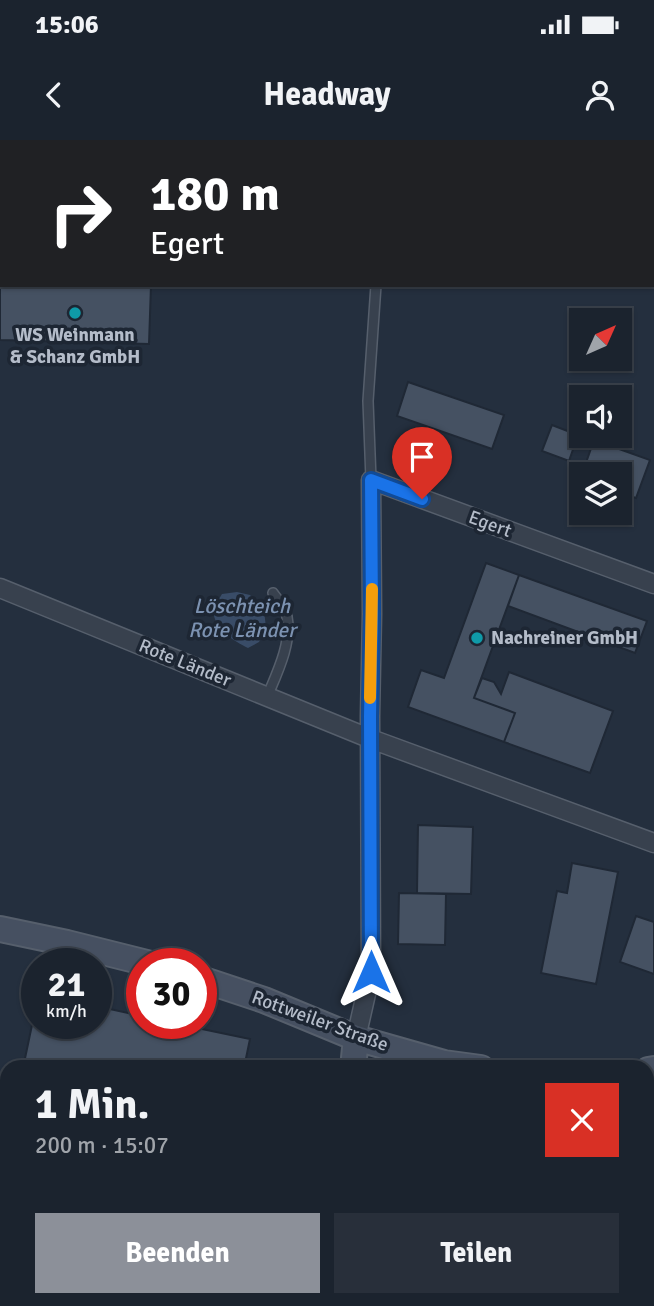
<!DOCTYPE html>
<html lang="de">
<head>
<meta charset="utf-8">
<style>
	body { margin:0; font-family:Signika,sans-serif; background:#282f3a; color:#f1f3f6; height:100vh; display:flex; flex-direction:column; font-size:26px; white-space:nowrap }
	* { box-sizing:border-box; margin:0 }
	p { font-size:23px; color:#a0a4aa }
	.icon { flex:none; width:38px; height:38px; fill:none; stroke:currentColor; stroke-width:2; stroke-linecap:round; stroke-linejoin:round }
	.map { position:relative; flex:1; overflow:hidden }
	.side { position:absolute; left:0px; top:920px; width:654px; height:247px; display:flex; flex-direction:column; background:#1b232e; border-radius:21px 21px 0 0; box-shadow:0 2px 5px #0004,0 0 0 2px #39404a }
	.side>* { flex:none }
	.top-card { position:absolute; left:0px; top:0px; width:654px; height:147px; box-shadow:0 2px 5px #0004,0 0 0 2px #39404a; background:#202124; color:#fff; overflow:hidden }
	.needle { width:46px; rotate:45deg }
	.tools { position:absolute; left:569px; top:168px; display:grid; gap:14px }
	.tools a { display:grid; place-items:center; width:63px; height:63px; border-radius:0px; background:#1b232e; box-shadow:0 2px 5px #0004,0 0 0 2px #39404a; font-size:35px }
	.speed { position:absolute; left:21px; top:808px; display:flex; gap:14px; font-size:35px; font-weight:700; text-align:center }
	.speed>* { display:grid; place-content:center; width:91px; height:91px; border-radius:50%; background:#1b232e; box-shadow:0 2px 5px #0004,0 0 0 2px #39404a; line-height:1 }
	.speed small { font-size:18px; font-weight:400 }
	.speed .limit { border:10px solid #d22; background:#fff; color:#111 }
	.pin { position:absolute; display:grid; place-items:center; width:60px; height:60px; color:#fff; margin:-72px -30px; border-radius:50% 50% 50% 0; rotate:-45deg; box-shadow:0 0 7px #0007 }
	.pin .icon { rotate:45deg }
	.me { position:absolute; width:77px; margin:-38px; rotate:0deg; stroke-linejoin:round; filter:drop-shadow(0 0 5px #0008) }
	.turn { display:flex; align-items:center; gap:24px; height:147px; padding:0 35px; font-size:32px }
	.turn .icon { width:91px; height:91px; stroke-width:2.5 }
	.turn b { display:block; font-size:49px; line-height:60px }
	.round { display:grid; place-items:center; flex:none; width:74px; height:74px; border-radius:0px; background:#282f3a }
	.summary { display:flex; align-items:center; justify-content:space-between; height:119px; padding:0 35px }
	h1 { font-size:42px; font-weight:800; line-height:52px }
	.primary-button { display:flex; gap:14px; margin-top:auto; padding:14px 35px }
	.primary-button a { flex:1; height:80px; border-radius:0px; background:#8c9099; color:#fff; font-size:28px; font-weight:800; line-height:80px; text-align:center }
	.primary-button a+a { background:#282f3a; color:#f1f3f6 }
	.status { display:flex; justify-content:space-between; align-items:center; height:49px; padding:0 35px; background:#1b232e; direction:ltr }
	.status svg { height:19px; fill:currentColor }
	header { display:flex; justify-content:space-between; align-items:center; height:91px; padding:0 35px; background:#1b232e; font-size:32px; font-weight:800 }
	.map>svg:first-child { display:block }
	.green { fill:#263c3f }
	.water { fill:#394c67 }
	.building { fill:#455162; stroke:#1f2835; stroke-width:2 }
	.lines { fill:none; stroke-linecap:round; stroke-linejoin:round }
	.lane-casing { stroke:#565f6c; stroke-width:12 }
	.street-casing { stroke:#565f6c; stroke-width:21 }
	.secondary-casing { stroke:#565f6c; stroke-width:28 }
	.lane { stroke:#38414e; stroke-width:9 }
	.street { stroke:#38414e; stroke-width:18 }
	.secondary { stroke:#465061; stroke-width:24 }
	.route-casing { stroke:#114b97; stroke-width:18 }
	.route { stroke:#1a73e8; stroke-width:12 }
	.slow { stroke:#f59e0b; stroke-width:12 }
	.culture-dot { fill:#0f9aa8; stroke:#1d2633; stroke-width:2.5 }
	.labels { text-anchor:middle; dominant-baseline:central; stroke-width:7; stroke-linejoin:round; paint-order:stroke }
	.poi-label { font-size:19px; font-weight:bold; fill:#b4bcc9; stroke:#1d2633 }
	.street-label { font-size:19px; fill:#b4bcc9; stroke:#1d2633 }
	.water-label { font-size:21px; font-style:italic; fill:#7c92b1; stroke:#1d2633 }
</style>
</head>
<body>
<div class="status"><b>15:06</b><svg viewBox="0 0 49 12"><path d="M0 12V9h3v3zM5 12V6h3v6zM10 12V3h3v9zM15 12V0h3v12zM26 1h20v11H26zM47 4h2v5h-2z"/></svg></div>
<header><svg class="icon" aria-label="back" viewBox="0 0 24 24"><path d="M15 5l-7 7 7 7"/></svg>Headway<svg class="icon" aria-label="person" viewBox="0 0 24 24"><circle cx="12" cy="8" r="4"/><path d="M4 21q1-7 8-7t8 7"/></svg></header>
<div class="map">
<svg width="654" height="1166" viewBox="0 0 654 1166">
	<rect width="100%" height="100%" fill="#242f3e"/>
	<path class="green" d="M654,961v92l-6,-3v-88z"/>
	<path class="water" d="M237,452l13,3 14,15 2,18 -7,14 -11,6c-15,-7 -41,-24 -33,-44 2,-4 5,-6 7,-10z"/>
	<path class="building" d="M0,0h161l-1,2h-158v111l-2,-1z
		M2,125v20h149l-2,59 -149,-4v-71z
		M408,242l96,33 -12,34 -95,-33z
		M552,285l26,10 -9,26 -27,-10z
		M594,300l56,20 -14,38 -16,-5v-19h-38z
		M486,423l33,12 -45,123 41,15 -11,29 -96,-35 13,-37 23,8z
		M519,435l128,46 -12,32 -127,-47z
		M509,532l104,39 -23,62 -86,-31 11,-29 -41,-15 8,-20 12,4 7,12z
		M418,685l55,2 -2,67 -54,-1z
		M572,723l46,9 -22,112 -55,-11 16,-82 10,2z
		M399,753l47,1 -1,51 -47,-1z
		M636,776l18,6v52l-34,-12z
		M37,861v23h59v-18l46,10v8h36l72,15 -6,29h-221z
		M7,1002v158h19l-2,6h-24v-130z
		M379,1160h39v2l-39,2z"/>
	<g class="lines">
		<defs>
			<path id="lane" d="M366,0l1,2
				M371,340l-3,-79 8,-116
				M267,557c10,-24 25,-54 20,-80 -1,-8 -9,-17 -14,-24"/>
			<path id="street" d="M0,448l371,151 283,104
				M356,898l15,-66 -1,-256 2,-102 -1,-134 283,104"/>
			<path id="secondary" d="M0,789l67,14 84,21
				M201,839l63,21 92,38 88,25 37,5
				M353,928l3,-30
				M648,930l6,-1
				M355,1160l1,6"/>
		</defs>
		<use href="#lane" class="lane-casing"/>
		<use href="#street" class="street-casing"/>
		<use href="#secondary" class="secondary-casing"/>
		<use href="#lane" class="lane"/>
		<use href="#street" class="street"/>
		<use href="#secondary" class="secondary"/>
	</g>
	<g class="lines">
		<defs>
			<path id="route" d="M371,832l-1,-256 2,-102 -1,-134 51,19"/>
		</defs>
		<use href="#route" class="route-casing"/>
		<use href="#route" class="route"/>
		<path class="slow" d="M370,558l2,-109"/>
	</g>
	<g class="culture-dot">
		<circle cx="75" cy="173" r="7"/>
		<circle cx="477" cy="498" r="7"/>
	</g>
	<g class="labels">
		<g class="poi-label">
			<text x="75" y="195">WS Weinmann<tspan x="75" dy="22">&amp; Schanz GmbH</tspan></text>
			<text x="491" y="498" text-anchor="start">Nachreiner GmbH</text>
		</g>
		<g class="street-label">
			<text transform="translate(490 384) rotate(20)">Egert</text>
			<text transform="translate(185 523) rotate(22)">Rote Länder</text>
			<text transform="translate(320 881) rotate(20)">Rottweiler Straße</text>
		</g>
		<g class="water-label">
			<text x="242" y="466">Löschteich<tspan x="242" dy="24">Rote Länder</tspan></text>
		</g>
	</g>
</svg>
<div class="tools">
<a><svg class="needle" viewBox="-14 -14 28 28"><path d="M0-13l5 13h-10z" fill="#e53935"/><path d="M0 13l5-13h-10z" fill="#a0a4aa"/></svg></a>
<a><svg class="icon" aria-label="sound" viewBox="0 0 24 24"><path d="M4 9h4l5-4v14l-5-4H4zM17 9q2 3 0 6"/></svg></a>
<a><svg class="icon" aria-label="layers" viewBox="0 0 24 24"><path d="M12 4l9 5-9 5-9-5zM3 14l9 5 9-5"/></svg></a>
</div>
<div class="speed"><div>21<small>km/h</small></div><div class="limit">30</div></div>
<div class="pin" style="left:422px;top:359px;background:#d93025"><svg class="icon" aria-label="arrive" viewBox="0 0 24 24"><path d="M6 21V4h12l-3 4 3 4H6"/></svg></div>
<svg class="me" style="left:371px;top:832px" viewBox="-20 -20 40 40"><path d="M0-17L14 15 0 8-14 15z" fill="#1a73e8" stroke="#fff" stroke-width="4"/></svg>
<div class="top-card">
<div class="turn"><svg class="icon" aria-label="right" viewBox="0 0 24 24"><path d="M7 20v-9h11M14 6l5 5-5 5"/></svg><div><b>180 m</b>Egert</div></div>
</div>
<section class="side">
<div class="summary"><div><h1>1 Min.</h1><p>200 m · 15:07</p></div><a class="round" style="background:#d93025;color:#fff"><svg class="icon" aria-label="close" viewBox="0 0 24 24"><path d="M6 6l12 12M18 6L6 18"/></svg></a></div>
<div class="primary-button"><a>Beenden</a><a>Teilen</a></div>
</section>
</div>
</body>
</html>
